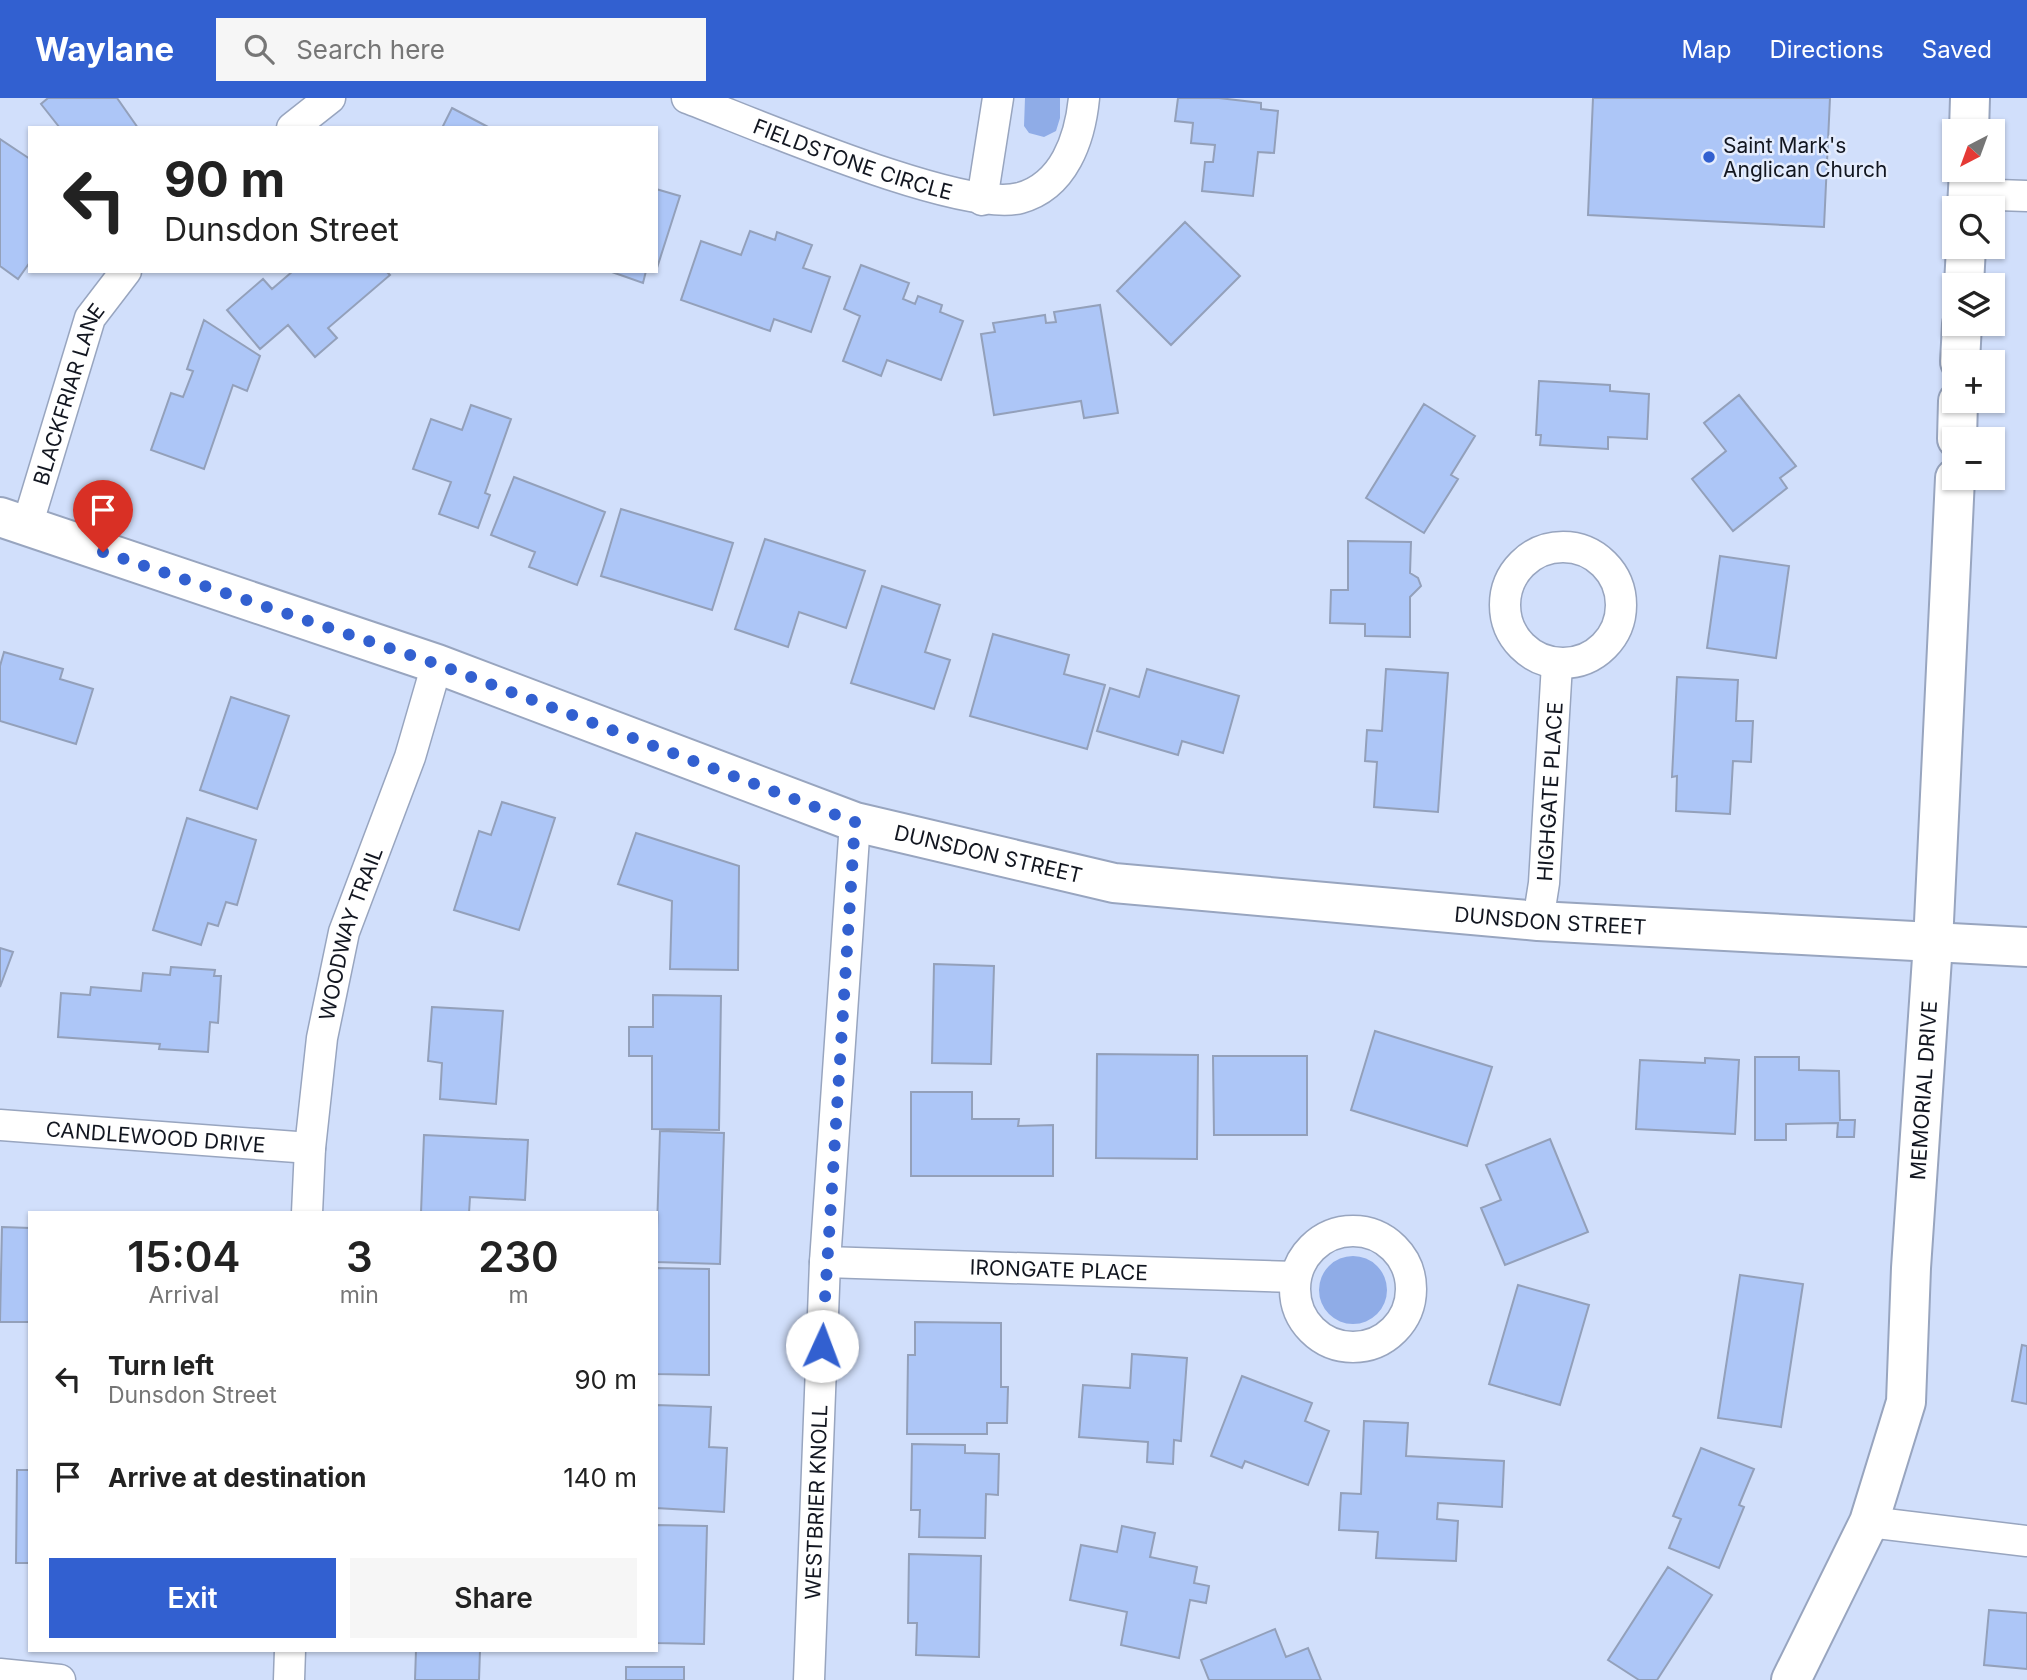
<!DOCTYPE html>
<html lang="en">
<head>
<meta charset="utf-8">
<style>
	body { margin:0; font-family:Inter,sans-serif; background:#f6f6f6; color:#222; height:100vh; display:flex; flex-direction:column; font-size:26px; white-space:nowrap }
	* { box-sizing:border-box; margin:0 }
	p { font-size:23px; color:#767676 }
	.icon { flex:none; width:38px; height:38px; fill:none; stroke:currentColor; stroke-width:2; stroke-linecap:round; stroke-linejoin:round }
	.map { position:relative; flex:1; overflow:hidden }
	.panel { position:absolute; left:28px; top:1113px; width:630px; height:441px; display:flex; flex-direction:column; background:#fff; border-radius:0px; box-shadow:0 2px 5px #0004 }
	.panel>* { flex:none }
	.banner { position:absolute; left:28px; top:28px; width:630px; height:147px; border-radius:0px; box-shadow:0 2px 5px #0004; background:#fff; color:#222; overflow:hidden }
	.needle { width:46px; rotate:221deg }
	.fabs { position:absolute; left:1942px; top:21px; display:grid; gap:14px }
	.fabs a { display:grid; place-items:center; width:63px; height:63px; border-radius:0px; background:#fff; box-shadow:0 2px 5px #0004; font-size:35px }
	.pin { position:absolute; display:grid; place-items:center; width:60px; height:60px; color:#fff; margin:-72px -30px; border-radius:50% 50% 50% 0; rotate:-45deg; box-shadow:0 0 7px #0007 }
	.pin .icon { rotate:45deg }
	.me { position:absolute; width:77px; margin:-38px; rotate:2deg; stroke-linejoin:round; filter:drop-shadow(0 0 5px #0008) }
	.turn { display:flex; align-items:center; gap:24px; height:147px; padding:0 21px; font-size:32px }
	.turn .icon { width:91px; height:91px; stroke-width:2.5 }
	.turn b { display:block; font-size:49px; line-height:60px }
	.eta { display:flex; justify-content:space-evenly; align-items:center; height:119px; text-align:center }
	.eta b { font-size:42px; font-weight:600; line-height:49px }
	.button { display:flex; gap:14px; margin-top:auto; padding:14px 21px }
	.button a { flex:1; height:80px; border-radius:0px; background:#3260d0; color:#fff; font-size:28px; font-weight:600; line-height:80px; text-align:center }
	.button a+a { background:#f6f6f6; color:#222 }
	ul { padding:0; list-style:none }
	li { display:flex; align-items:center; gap:21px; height:98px; padding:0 21px }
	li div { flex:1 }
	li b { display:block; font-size:26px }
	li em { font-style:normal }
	header { display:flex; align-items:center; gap:42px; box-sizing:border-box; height:98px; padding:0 35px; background:#3260d0; color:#fff }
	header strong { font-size:33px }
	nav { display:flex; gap:38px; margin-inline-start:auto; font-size:24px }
	.search { width:490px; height:63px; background:#f6f6f6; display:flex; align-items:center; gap:18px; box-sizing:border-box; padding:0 24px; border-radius:0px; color:#767676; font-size:26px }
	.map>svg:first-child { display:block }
	.green { fill:#8face7 }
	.building { fill:#adc6f7; stroke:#93a0ba; stroke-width:2 }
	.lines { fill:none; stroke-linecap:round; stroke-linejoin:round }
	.street-casing { stroke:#98a5bf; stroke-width:33 }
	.secondary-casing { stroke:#98a5bf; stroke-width:42 }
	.street { stroke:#fff; stroke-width:30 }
	.secondary { stroke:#fff; stroke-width:38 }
	.route { stroke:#3260d0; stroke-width:12; stroke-dasharray:0 21.6 }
	.poi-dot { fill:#3260d0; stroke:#e4ecfd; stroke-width:2.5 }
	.labels { text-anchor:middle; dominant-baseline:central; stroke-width:5; stroke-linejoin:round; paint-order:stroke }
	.poi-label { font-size:21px; fill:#121620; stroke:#e4ecfd; text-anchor:start }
	.street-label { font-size:21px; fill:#121620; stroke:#e4ecfd }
</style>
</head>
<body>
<header>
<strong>Waylane</strong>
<div class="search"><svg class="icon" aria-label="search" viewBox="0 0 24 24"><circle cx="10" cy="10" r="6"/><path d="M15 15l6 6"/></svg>Search here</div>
<nav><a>Map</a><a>Directions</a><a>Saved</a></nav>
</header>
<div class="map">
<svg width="2027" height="1582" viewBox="0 0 2027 1582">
	<rect width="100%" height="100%" fill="#d1dffb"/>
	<path class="green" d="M1025,0h35v20l-4,13 -12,6 -15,-4 -5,-7z
		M1319 1192a34 34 0 1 1 68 0a34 34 0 1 1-68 0Z"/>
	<path class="building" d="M48,0h69l21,30h-78l-19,-24z
		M1178,0h41l42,5v6l17,2 -4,42 -16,-1 -5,44 -51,-5 3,-29h8l2,-17 -24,-2 2,-20 -18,-2z
		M1593,0h237l-6,129 -236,-12z
		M452,10l38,20h-48z
		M0,41l30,20v103l-12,17 -18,-13z
		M656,91l24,7 -23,72 -1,-1z
		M1185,124l55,54 -69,69 -54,-54z
		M750,133l25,9 2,-8 35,13 -9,23 27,9 -19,55 -37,-13 -4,12 -89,-31 20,-59 40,14z
		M861,167l48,18 -6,16 12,5 3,-8 24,9 -2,7 23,9 -22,59 -54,-20 -6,16 -38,-15 17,-45 -16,-7z
		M293,173h93l4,4 -62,53 9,10 -22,19 -27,-32 -28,24 -33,-39 36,-31 9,10z
		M609,173h37l-3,12z
		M1100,207l18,108 -34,5 -3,-17 -87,14 -13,-81 14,-2 -2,-9 52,-8 1,8 10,-1 -2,-10z
		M204,222l56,36 -13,35 -14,-6 -29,84 -53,-19 20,-57 12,4 10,-26 -6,-2z
		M1539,283l71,4v6l39,3 -2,45 -39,-2v12l-68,-4 1,-10h-5z
		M1739,297l57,71 -16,12 7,10 -54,43 -41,-52 34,-28 -22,-28z
		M1424,306l51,32 -24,39 7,4 -34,54 -58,-35z
		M471,307l40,14 -26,74 5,2 -12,33 -39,-14 12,-32 -38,-13 18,-50 31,11z
		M514,379l91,35 -28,73 -48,-18 6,-15 -44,-17z
		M621,411l112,34 -21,67 -111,-34z
		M765,441l100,32 -19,57 -47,-16 -11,35 -53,-18z
		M1348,443l63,1 -1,31 8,5 3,8 -11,11v40l-45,-1v-12l-35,-1 1,-33h17z
		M1720,458l69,10 -13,92 -69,-10z
		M882,488l58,19 -15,47 25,8 -16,49 -83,-26z
		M993,536l76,21 -5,19 41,11 -18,64 -117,-33z
		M4,554l59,17 -3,10 33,10 -17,55 -76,-23v-55z
		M1147,571l92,27 -16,57 -41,-12 -4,14 -81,-24 13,-43 29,9z
		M1386,571l62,4 -10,139 -64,-5 3,-45 -12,-1 2,-31 15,1z
		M1677,579l61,3 -2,41h17l-2,41 -18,-1 -3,53 -54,-3 1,-35 -5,1z
		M231,599l58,19 -32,93 -57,-19z
		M502,704l53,16 -36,112 -65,-20 25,-79 12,4z
		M187,720l69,22 -19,65 -11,-3 -8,24 -10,-3 -7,22 -48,-15z
		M636,735l103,33 -1,104 -68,-1 2,-68 -54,-17z
		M0,850l13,4 -13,35z
		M934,866l60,2 -3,98 -59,-1z
		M171,869l44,3 -1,6h7l-3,47 -8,-1 -2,30 -49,-3 1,-5 -102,-7 3,-44 29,2 1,-8 50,4 2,-18 27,2z
		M653,897l68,1 -2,134 -67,-1v-73h-23v-29h24z
		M432,909l71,4 -7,93 -56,-5 2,-36 -14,-2z
		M1375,933l117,36 -25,79 -116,-36z
		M1097,956l101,1 -1,104 -101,-1z
		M1213,958h94v79h-93z
		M1755,959h44v13l40,1 1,49h15l-1,17h-17l1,-14 -52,1v16h-31z
		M1705,960l34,2 -4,74 -99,-5 4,-69 65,3z
		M911,994h61v27h47l-1,7 35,-1v51h-142z
		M660,1033l64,2 -4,131 -64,-2z
		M424,1037l104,5 -3,60 -55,-3 -1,16h-48z
		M1550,1041l38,93 -83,33 -24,-57 20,-8 -15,-35z
		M2,1129l28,1v94h-30z
		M656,1170l53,1v106l-53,-1z
		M1740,1177l63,9 -22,143 -63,-9z
		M1518,1187l71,20 -29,100 -71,-21z
		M915,1224l86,1v64h7l-1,36h-20v11h-80l1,-79h7z
		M2022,1247l5,1v58l-15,-3z
		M1132,1256l55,4 -6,83 -7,-1 -1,24 -26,-2 1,-20 -69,-5 4,-52 47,3z
		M1242,1278l70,27 -7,18 24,10 -21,54 -63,-24 -3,7 -31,-12z
		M656,1307l55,2 -2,40 18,1 -3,64 -68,-4z
		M1364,1323l44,2 -2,33 98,5 -2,46 -64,-4 -1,16 21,2 -2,40 -80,-3 2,-26 -39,-2 2,-37 20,1z
		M912,1346l53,1v8l34,1 -1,41 -12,-1 -1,44 -66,-1 1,-27h-9z
		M1701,1350l53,21 -15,36 5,2 -25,61 -50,-20 12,-29 -8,-3z
		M17,1372h13v93h-14z
		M656,1427l51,1 -3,118 -48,-1z
		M1122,1428l33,7 -5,24 47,10 -3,16 15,3 -3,17 -16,-3 -11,58 -58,-13 6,-33 -57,-12 11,-55 36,7z
		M909,1456l72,2 -2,101 -63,-2 1,-32h-9z
		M1668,1469l44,28 -55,85h-18l-31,-20z
		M1989,1512l38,3v56l-43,-4z
		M1275,1531l11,28 22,-9 13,32h-112l-8,-20z
		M416,1552h64l-1,30h-64z
		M626,1569h58v13h-58z"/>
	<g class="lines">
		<defs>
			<g id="street">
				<path id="s1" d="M687,0c64,24 276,116 333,100 44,-12 60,-59 64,-100"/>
				<path d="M292,30l38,-30"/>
				<path d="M1968,96l59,2"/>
				<path d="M982,102l16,-102"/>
				<path id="s2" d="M27,428l63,-208 36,-47"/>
				<circle cx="1563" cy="507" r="58"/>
				<path id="s3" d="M1538,823l6,-38 13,-219"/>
				<path id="s4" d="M0,1027l310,23"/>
				<path id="s5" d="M307,1115l3,-65 12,-110 22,-106 66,-175 27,-93"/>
				<circle cx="1353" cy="1191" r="58"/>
				<path id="s6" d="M825,1164l470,15"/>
				<path d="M1869,1424l158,19"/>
				<path d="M0,1576l60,6"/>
				<path d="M289,1582l1,-30"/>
				<path id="s7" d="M809,1582l16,-418 30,-440"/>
			</g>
			<g id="secondary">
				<path d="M1969,33l1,-33"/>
				<path d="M1967,110l2,-38"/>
				<path d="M1964,187l2,-38"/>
				<path d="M1960,264l2,-38"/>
				<path d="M1957,341l1,-38"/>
				<path id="s8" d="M0,419l437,147 418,158 259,61 424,38 489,26"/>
				<path id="s9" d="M1791,1582l78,-158 37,-120 5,-134 22,-325 22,-465"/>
			</g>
		</defs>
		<use href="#street" class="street-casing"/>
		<use href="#secondary" class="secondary-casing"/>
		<use href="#street" class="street"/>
		<use href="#secondary" class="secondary"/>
	</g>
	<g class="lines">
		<path class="route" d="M103,454l334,112 418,158 -33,524"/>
	</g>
	<circle class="poi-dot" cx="1709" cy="59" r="7"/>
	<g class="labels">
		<g class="poi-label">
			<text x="1723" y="47">Saint Mark's<tspan x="1723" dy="24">Anglican Church</tspan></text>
		</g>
		<g class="street-label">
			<text stroke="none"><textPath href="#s1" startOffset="177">FIELDSTONE CIRCLE</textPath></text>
			<text stroke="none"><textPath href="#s2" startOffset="138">BLACKFRIAR LANE</textPath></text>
			<text stroke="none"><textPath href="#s3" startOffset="130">HIGHGATE PLACE</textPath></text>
			<text stroke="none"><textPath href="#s8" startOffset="1045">DUNSDON STREET</textPath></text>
			<text stroke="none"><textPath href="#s8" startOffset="1612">DUNSDON STREET</textPath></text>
			<text stroke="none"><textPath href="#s5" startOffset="284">WOODWAY TRAIL</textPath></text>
			<text stroke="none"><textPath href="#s9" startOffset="614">MEMORIAL DRIVE</textPath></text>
			<text stroke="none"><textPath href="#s4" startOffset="156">CANDLEWOOD DRIVE</textPath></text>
			<text stroke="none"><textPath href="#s6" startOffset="234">IRONGATE PLACE</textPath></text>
			<text stroke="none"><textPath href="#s7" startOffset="178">WESTBRIER KNOLL</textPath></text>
		</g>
	</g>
</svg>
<div class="fabs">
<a><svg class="needle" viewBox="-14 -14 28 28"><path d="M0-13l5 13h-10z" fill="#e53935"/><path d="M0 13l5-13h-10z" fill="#767676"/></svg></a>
<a><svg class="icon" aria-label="search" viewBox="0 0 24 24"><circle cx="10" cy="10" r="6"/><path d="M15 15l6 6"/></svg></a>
<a><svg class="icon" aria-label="layers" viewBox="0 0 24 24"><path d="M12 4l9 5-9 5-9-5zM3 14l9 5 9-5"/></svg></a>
<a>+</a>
<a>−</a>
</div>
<div class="pin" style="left:103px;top:454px;background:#d93025"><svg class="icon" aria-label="arrive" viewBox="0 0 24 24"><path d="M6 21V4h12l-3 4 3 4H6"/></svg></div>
<svg class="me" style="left:822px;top:1248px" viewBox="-20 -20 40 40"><circle r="19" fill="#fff"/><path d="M0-13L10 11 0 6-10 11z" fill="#3260d0"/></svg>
<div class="banner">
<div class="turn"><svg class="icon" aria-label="left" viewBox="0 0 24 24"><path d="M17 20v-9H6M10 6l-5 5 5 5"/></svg><div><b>90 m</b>Dunsdon Street</div></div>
</div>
<section class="panel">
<div class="eta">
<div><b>15:04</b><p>Arrival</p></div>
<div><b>3</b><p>min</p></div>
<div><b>230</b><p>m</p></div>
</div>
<ul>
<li><svg class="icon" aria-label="left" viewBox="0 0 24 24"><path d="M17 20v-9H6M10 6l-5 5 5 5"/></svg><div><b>Turn left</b><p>Dunsdon Street</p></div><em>90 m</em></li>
<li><svg class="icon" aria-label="arrive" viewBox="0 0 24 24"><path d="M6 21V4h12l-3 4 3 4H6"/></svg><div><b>Arrive at destination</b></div><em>140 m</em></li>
</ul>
<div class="button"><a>Exit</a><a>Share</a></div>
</section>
</div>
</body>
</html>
